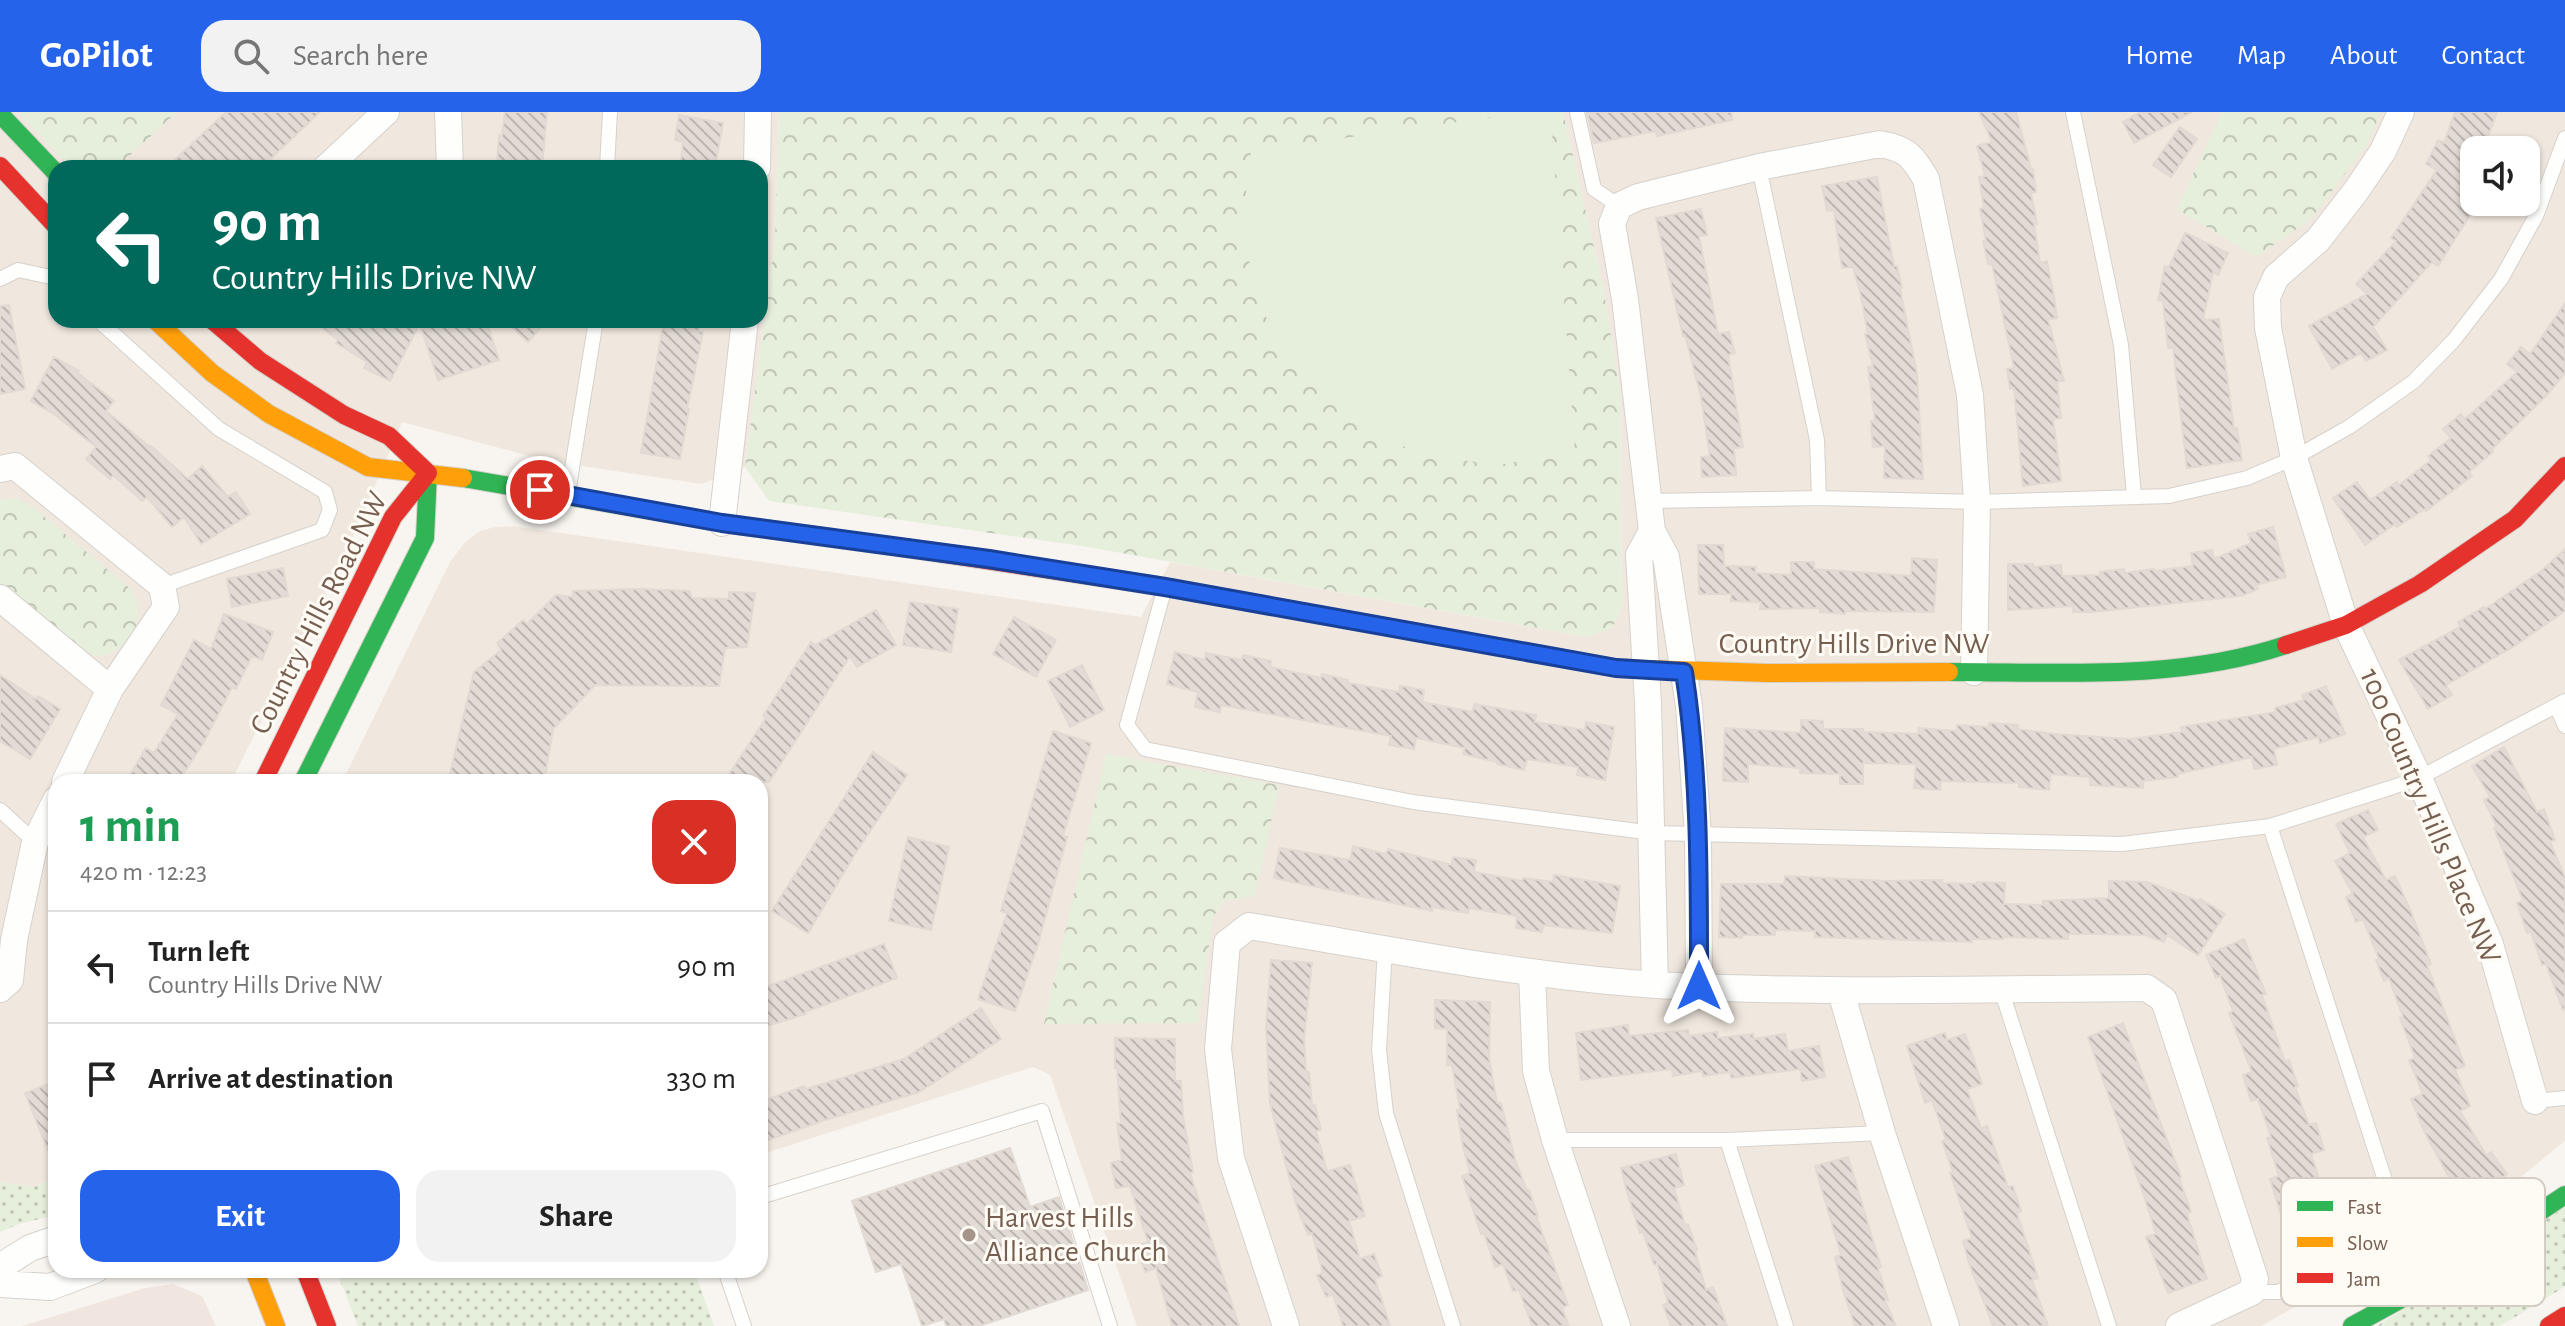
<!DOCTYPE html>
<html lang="en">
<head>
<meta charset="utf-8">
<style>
	body { margin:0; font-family:"Alegreya Sans",sans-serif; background:#f2f2f2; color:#222; height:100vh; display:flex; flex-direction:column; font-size:30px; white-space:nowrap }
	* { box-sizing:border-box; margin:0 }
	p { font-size:26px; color:#767676 }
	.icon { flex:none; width:44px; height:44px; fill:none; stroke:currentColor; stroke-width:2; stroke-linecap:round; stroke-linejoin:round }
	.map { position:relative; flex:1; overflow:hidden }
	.sheet { position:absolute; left:48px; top:662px; width:720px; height:504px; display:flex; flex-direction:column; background:#fff; border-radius:24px; box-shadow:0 2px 6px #0004 }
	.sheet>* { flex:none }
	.top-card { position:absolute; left:48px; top:48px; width:720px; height:168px; border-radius:24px; box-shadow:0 2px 6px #0004; background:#00695c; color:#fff; overflow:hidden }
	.tools { position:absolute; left:2460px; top:24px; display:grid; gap:16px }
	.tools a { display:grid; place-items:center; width:80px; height:80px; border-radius:16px; background:#fff; box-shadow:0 2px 6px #0004; font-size:40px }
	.pin { position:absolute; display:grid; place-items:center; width:68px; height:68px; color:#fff; margin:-34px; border:4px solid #fff; border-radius:50%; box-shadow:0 2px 8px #0007 }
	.me { position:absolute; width:88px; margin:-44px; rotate:0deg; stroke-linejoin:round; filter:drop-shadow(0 0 6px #0008) }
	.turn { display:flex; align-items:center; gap:28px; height:168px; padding:0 32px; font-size:36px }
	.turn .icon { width:104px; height:104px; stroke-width:2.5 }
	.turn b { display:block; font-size:56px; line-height:68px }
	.round { display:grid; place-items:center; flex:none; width:84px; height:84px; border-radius:24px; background:#f2f2f2 }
	.headline { display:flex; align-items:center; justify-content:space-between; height:136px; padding:0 32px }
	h1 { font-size:48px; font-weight:700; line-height:60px; color:#1e9e55 }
	.cta { display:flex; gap:16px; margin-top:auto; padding:16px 32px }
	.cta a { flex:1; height:92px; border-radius:24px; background:#2563eb; color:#fff; font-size:32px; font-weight:700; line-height:92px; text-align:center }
	.cta a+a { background:#f2f2f2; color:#222 }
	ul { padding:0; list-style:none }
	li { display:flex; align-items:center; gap:24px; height:112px; padding:0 32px; border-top:2px solid #e0e0e0 }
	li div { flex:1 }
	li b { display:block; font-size:30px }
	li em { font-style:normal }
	header { display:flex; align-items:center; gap:48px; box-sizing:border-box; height:112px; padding:0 40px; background:#2563eb; color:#fff }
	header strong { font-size:38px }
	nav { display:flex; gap:44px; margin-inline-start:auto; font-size:28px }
	.search { width:560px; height:72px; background:#f2f2f2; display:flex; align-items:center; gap:20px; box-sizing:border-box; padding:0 28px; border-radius:24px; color:#767676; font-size:30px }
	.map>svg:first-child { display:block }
	.residential { fill:#f0e8df; fill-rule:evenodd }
	.commercial { fill:#f1e6df }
	.grass { fill:url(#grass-dots) }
	.forest { fill:url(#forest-crowns) }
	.garden { fill:#e6eedc }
	.building { fill:url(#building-back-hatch); stroke:#e1dad3; stroke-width:2 }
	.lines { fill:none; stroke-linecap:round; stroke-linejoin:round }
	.lane-casing { stroke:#d6d1cb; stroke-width:16 }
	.street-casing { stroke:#d6d1cb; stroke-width:28 }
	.fast-casing { stroke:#d6d1cb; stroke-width:20 }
	.slow-casing { stroke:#d6d1cb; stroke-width:20 }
	.jam-casing { stroke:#d6d1cb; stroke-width:20 }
	.lane { stroke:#fefefd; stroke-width:14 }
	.street { stroke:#fefefd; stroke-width:26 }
	.fast { stroke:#30b455; stroke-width:18 }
	.slow { stroke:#ff9f0a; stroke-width:18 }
	.jam { stroke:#e5322d; stroke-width:18 }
	.route-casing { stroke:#184099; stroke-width:20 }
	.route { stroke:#2563eb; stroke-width:14 }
	.poi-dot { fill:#a49489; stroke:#fefaf4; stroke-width:3 }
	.labels { text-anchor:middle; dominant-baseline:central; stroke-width:6; stroke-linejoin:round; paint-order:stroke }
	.street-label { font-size:30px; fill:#765f51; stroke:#fefaf4 }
	.poi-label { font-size:30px; fill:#765f51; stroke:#fefaf4; text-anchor:start }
	.key { fill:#fefaf4; stroke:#d5ccc3; stroke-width:2 }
	.key-label { font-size:22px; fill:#765f51 }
</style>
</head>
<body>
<header>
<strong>GoPilot</strong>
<div class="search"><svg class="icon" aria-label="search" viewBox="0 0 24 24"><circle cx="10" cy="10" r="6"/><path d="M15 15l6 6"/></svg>Search here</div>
<nav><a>Home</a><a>Map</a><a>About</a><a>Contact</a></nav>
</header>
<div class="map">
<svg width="2565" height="1214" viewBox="0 0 2565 1214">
	<defs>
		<pattern id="grass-dots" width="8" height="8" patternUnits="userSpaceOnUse" patternTransform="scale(2)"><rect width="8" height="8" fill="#e6eedc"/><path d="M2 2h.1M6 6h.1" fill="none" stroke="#bfc4b5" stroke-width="1.8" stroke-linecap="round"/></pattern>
		<pattern id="forest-crowns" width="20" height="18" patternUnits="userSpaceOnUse" patternTransform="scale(2)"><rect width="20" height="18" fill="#e6eedc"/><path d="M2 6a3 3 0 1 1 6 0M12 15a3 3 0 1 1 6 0" fill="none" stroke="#bfc4b5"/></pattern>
		<pattern id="building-back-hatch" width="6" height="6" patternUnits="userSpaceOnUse" patternTransform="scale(2)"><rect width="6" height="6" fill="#e3dbd5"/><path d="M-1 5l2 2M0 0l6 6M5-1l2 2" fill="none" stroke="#bdb5af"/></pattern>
	</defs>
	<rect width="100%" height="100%" fill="#f8f5f0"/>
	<path class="residential" d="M0,0h779l-4,129 -30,226 -43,17 -154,-23 -146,-39 -46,108 -125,252h-175v396l-24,9 -32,-5zM56,56h704v152h-704z
		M1563,0h1002v1029l-59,48 -245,137h-1124l-87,-251 -17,-8 -273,88v-373h-418l108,-220 16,-21 14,-10 15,-4 18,-1 628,91 29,-55 418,75 25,-10 9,-20 -2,-217 -17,-103zM2474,38h52v52h-52zM1279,673l-54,115 -12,17z"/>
	<path class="commercial" d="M173,1172l29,12 14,30h-194l123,-38z"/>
	<path class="grass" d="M56,1066v37l-37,9 -19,8v-50l32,5z
		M2565,1095v79l-7,5 -58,35h-123z
		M336,1158h358l20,56h-356z"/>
	<path class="forest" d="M19,0h158l-61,56h-46z
		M779,0h784l40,175 17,103 2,217 -9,20 -25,10 -500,-90 -319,-46 -24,-34 30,-226z
		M2222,0h159l-15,34 -56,74 -54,37 -79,-48z
		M15,386l14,6 102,85c20,31 -5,70 -42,67l-89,-71v-85z
		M1106,642l173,31 -24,111 -30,4 -12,17 -15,106 -154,1z"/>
	<path class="garden" d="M1527,0l24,6 24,333 -76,14 -77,-10 -70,-33 -56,-52 -38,-67 -16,-76 9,-76z"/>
	<path class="building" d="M226,0h94l-59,56h-95z
		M505,0h42l-5,56h-36l1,-6 -10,-1 2,-26 3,1z
		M1587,0h144l1,8 -75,16 -1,-5 -62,12z
		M1979,0h37l15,57h2l3,23 -5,1 6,31h-3l6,39 7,-2 7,35 3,22 -9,1 16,62 -7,1 4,36 -8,1 8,62 -38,5 -9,-98 -4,1 -3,-20 7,-1 -22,-104h-4l-5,-23h3l-6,-32 4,-1 -5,-31 6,-1 -8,-30 15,-4z
		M2141,0h51l-58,31 -11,-21z
		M2455,0h42l-14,38h-9v59l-36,57 -6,-4 -59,65 14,23 -21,11 -5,-8 -29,16 -23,-43 58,-32 -11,-10 40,-43 -5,-3 46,-68 -11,-6 12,-24 6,3z
		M679,3l44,8 -8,45h-35l3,-26 -8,-2z
		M2180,15l17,12 -26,38 -18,-12z
		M1877,65l17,89h3l5,22 -2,1 17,85 6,105 -39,-1 1,-32 -12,1 -2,-26h4l-7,-54 5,-1 -8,-32h3l-7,-38 -8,-29 -11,1 -8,-58 -7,1 -5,-25z
		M1701,97l6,26 -8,1 19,98 11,-2 6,21 -7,2 15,92 -9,1 2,27 -34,2 -1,-20 9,-1 -9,-59 -16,-62 -2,1 -27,-118z
		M2185,121l43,20 -10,22 -5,-3 -10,48 16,-1 15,110 3,-1 5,32 -55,8 -14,-120h-5l-5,-47 -5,-1 7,-34 4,1z
		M2565,191v70l-18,22 -56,55 2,2 -24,20 3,4 -46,35 -1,-2 -28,18 -2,-3 -30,21 -32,-47 24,-16 13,18 27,-18 2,3 32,-25 -3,-4 23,-18 -8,-9 18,-15 4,5 52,-47 -10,-8 14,-17 9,7z
		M9,193l16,84 -25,5v-88z
		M312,208h88l17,9 -27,52 -26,-13 3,-6 -31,-19 2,-3z
		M442,208h44l13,40 -61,20 -17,-53z
		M504,208h44l-20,22z
		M664,208h36l-2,11 5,1 -16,77h2l-9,50 -39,-6z
		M54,245l25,14 -1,2 36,28 -8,10 44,36 1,-1 37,33 14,-13 26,31 8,-5 14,22 -49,30 -17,-27 -12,10 -25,-30 -5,4 -29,-26 -3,4 -24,-20 10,-12 -42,-33 -23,-13z
		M2273,415l13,50 -30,8 2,4 -17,7 -148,16h-20v-6l-65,4v-46h25v3l28,-2 1,11 38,-1v-3l24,-3 1,4 29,-4v2l39,-5 -2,-13 21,-3 2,9 37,-16 -3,-9z
		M1698,433h25l1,21 32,1 -1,6 36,2v-13h23v7l97,7 1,-18 25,2 -3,52 -89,-1v3l-25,-2v-4l-60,1 1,-7 -30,-1v-7h-32z
		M2565,437v62l-52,36 -67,38 6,10 -24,14 -29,-49 61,-33 -2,-5 26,-15 1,2 56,-38z
		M283,456l5,28 -56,11 -5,-28z
		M639,477l50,2 3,7 37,1v-7l26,1 -8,54 -22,1 -6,38 -124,-1 -42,44 -9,53h-96l26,-110 27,-22 -4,-7 26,-23 4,4 29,-29 17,2v-6z
		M910,490l48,7 -7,43 -48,-7z
		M876,498l20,35 -39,22 -7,-11 -81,126h-45l42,-64 -3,-2 48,-74 4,3z
		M224,502l49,18 -11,28 -10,-4 -16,33 -4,-2 -28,55 -26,40h-52l20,-34 8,5 24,-39 -17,-9 33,-65 17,9z
		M1014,505l42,23 -20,37 -43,-23z
		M1175,540l30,8 1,-7 36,7 1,-5 28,6 -1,6 51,11 1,-4 26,6v3l51,9 1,-6 24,4 -2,12 51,10 1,-8 62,11 -1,7 50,8 1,-8 28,5 -9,53 -28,-5 1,-8 -51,-8 -3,11 -27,-6v-2l-34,-8 2,-6 -49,-10 -2,11 -25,-4 2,-9 -170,-31 -1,7 -25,-5 3,-15 -31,-8z
		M1082,553l22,45 -34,17 -22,-46z
		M0,563l36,24 2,-3 22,13 -30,50 -30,-18z
		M2326,574l19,48 -25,9 -2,-6 -44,12 3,16 -23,4 -2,-12 -75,17 1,3 -35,4v7l-53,-3v-8l-39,-3 -2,16 -30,-3v-4l-78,-2 -1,9 -26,-2 2,-24 -53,-1v21h-23v-10l-40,-1v-5l-52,-4v18l-25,-1 2,-53 76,5v-13l22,1v8h40v3l55,2 1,-6 38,3v-6l32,2v-4l29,2 -1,4 37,5 76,5 52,-7 -1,-5 95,-15 -1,-4 29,-8 -2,-5z
		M1053,619l38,12 -28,93 4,1 -29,107 -23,67 -37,-12 29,-86 -6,-2z
		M2504,635l33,65 7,-3 11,31 -5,2 15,35v132l-2,1 -17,-46 -4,1 -11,-33 -4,1 -10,-30 6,-2 -29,-73 3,-1 -13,-27 6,-3 -18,-31z
		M873,640l34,23 -52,79 -47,79 -36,-22z
		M2368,698l10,20 -15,7 23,43 9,-4 16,36 20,52 -4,1 38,101 -10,4 15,36 -10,5 26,44 5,-3 16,22 -39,29 -17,-22 -27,-50 -13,-32 12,-5 -14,-34 6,-2 -15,-40 3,-1 -14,-39 -5,3 -8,-21 3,-1 -16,-40 -7,3 -10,-25 7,-3 -18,-33 15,-8 -14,-29z
		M908,725l41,10 -18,83 -42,-9z
		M1353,734l33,8 2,-5 64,16 1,-8 23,3 -2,12 48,9 1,-3 30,4 1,-7 66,11 -8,47 -69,-8 -1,7 -26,-4 1,-12 -48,-8 -1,5 -36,-6v4l-158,-33 6,-30 70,12z
		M1785,764l101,5 56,-1v3l35,1v-2l28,1 -1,21 39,1v-4l66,-3v-17l38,1 52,19 1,-2 25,15 -27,41 -31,-20 -3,7 -19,-7 -52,-1h-25v5l-65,-2v2h-31v3l-157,-5v-6l-40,-1v5h-33v3l-23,-1 2,-53h63z
		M2244,827l22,55 -4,1 23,67 4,-2 9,26 -3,1 14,38 7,-2 8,27 -13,4 21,64 5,-1 9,26 -51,17 -25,-81 9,-3 -12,-38 4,-1 -13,-38 -7,2 -8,-26 9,-3 -23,-59 4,-2 -13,-35 -4,2 -10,-23z
		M884,832l13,34 -92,34 1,2 -46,14v-39z
		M1271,848l41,3 -8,76 2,33h3l3,34 3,-1 6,25 -5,1 11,40 23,-6 15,51 -16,5 11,38 14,-5 8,22 -7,3 15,47h-47l-10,-32 -7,3 -9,-22 6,-2 -11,-40 -4,2 -12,-31 -26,-101 -4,-76z
		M1435,888l55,2 -1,56 8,45h4l14,56 12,32 2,-1 9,26h-2l32,89 -6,3 7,18h-37l-13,-36 -6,1 -10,-27 -8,3 -11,-34 -3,1 -19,-58 8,-3 -7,-26 -6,-37 3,-1 -8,-44h-5v-36l-12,-1z
		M981,896l20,31 -82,53 -94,28 -65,23v-41l44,-16 2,3 98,-30z
		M2123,911l58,154 -2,1 12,34 -4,2 20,65 -39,14 -22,-56 10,-3 -11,-35 -57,-162z
		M1628,913l1,11 59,-6 1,6 28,-4 1,6 35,-4 1,5 31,-5 3,17 31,-5 6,31 -23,4 -2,-12 -69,9 -1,-6 -27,4 -1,-5 -29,5 -1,-7 -91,11 -5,-47z
		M1945,921l2,7 18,-6 7,20 10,30 -15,5 14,39 6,-2 21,61 5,-1 8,25 -4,2 21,65 -6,2 16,46h-55l-24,-63 -6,-22 9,-3 -22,-65 3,-1 -11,-31 4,-1 -14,-40 -7,3 -18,-57z
		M1115,926l60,1v42h6l2,35 10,56 -3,1 49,153h-67l-16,-58 -11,4 -9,-26 12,-4 -18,-56 -14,2 -5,-25 11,-3 -5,-37h4l-4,-55h-2z
		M51,971l5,13 -1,72 -30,-75z
		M1010,1036l20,59 29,-10 29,93 -109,36h-33l-2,-7 -22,7 -21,-62 -25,8 -24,-71z
		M1676,1042l8,31 -10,3 11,37 3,-1 9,26 -2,1 11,39 7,-3 14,39h-56l-8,-21 5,-2 -11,-39 -3,1 -11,-33 -3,1 -13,-41 -6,-24z
		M1848,1045l33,110 -3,1 10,32 -3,1 11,25h-41l-12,-36 -8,-33 6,-2 -26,-89z"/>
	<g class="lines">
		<defs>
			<path id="lane" d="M1577,0l17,77 25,17
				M2073,0l48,233 13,151
				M1759,55l58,273 2,58
				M607,56l3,-56
				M0,167l18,-9 33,7 5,5
				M98,208l121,109 106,63 5,18 -8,20 -160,56
				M568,381l28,-173
				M1648,389l171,-3 158,4 192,-6 78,-18 47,-20 55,-31 64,-45 41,-42 47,-61 35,-63 29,-78
				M1165,475l-38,138 18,24 268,53 240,31 469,11 148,-18 120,-38 29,-10 146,-77
				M2557,595l8,19
				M0,698l35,32
				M1385,837l-6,101 7,63 67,213
				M2001,877l108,337
				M2535,989l30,-3
				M1555,1028h172l155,-7
				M1727,1028l59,186
				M760,1085l282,-86 68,215
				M725,1158l19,56
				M2252,1180h26l111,-55 5,-29 -124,-382"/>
			<path id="street" d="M448,0l2,56
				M2401,0l-18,39 -27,40 -38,49 -42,37 -9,20 1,31 26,130 52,167 73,153 71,166 45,157
				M326,56l60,-56
				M757,56l1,-56
				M0,357l15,-3 147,120 4,21 -56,82 -45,93
				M722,411l23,-203
				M1652,419l-13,24 9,148 7,282
				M0,486l110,91
				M1532,861l4,98 19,69 62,186
				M1699,874l-1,-151 -9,-129 -23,-149 -14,-26 -27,-232 -13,-75 7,-18 19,-9 121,-30 121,-23c28,5 32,12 46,35l44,216 7,107 -3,170
				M0,877l10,-9 4,-40 21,-98 21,-42
				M1841,880l41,141 64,193
				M0,1155l30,-19 26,-9
				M0,1172l50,3 45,-17
				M1286,1214l-55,-168 -13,-109 9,-106 22,-17c135,22 270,50 408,59 163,9 327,4 490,3l17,12 91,279 -3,13 -73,34"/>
			<path id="fast" d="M0,2l56,59
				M463,366l259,45 204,28
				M1949,560c113,0 229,9 337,-27
				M303,670l122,-244 3,-65
				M2352,1214l91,-50 122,-81"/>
			<path id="slow" d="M155,208l57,53 57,41 99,53 95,11
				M1308,501l308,55 151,5 182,-1
				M254,1158l22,56"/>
			<path id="jam" d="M0,54l56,60
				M212,208l48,41 84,54 45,21 39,37
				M926,439l239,36 143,26
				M2286,533l60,-20 74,-41 95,-65 50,-53
				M263,670l130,-265 35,-44
				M305,1158l22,56
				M2549,1214l16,-10"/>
		</defs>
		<use href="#lane" class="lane-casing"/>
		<use href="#street" class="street-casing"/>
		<use href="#fast" class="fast-casing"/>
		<use href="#slow" class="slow-casing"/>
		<use href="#jam" class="jam-casing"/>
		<use href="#lane" class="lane"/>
		<use href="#street" class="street"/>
		<use href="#fast" class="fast"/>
		<use href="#slow" class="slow"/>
		<use href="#jam" class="jam"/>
	</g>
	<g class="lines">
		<defs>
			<path id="route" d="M540,378l182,33 267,36 176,28 451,81 68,4c16,104 15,209 15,314"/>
		</defs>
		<use href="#route" class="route-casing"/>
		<use href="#route" class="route"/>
	</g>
	<circle class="poi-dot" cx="969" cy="1123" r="8"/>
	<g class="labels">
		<g class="street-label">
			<text transform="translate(319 501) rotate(-63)">Country Hills Road NW</text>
			<text x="1854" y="532">Country Hills Drive NW</text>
			<text transform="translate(2430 704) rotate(67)">100 Country Hills Place NW</text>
		</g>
		<g class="poi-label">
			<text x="985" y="1106">Harvest Hills<tspan x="985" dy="34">Alliance Church</tspan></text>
		</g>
	</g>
	<rect x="2281" y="1066" width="264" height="128" rx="12" class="key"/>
	<rect x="2297" y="1089" width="36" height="10" fill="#30b455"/>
	<rect x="2297" y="1125" width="36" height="10" fill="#ff9f0a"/>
	<rect x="2297" y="1161" width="36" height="10" fill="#e5322d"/>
	<g class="key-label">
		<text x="2347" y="1102">Fast</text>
		<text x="2347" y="1138">Slow</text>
		<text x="2347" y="1174">Jam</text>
	</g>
</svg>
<div class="tools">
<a><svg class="icon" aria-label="sound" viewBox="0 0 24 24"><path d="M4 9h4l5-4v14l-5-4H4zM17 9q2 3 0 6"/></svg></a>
</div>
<div class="pin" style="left:540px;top:378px;background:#d93025"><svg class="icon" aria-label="arrive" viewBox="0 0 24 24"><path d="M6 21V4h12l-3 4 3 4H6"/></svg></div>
<svg class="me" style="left:1699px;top:874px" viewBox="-20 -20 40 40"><path d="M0-17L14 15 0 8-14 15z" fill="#2563eb" stroke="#fff" stroke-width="4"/></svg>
<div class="top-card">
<div class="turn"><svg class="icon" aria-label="left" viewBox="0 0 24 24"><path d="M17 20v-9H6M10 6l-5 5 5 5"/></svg><div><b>90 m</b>Country Hills Drive NW</div></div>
</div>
<section class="sheet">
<div class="headline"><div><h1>1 min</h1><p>420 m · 12:23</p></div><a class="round" style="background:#d93025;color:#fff"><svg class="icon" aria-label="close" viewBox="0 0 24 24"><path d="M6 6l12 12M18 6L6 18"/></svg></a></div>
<ul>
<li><svg class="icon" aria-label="left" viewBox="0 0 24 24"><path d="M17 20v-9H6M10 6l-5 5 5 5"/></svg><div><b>Turn left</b><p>Country Hills Drive NW</p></div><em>90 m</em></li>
<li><svg class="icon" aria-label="arrive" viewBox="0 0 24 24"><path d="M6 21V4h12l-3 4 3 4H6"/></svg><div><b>Arrive at destination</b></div><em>330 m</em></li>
</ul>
<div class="cta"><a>Exit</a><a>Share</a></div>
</section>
</div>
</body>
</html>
